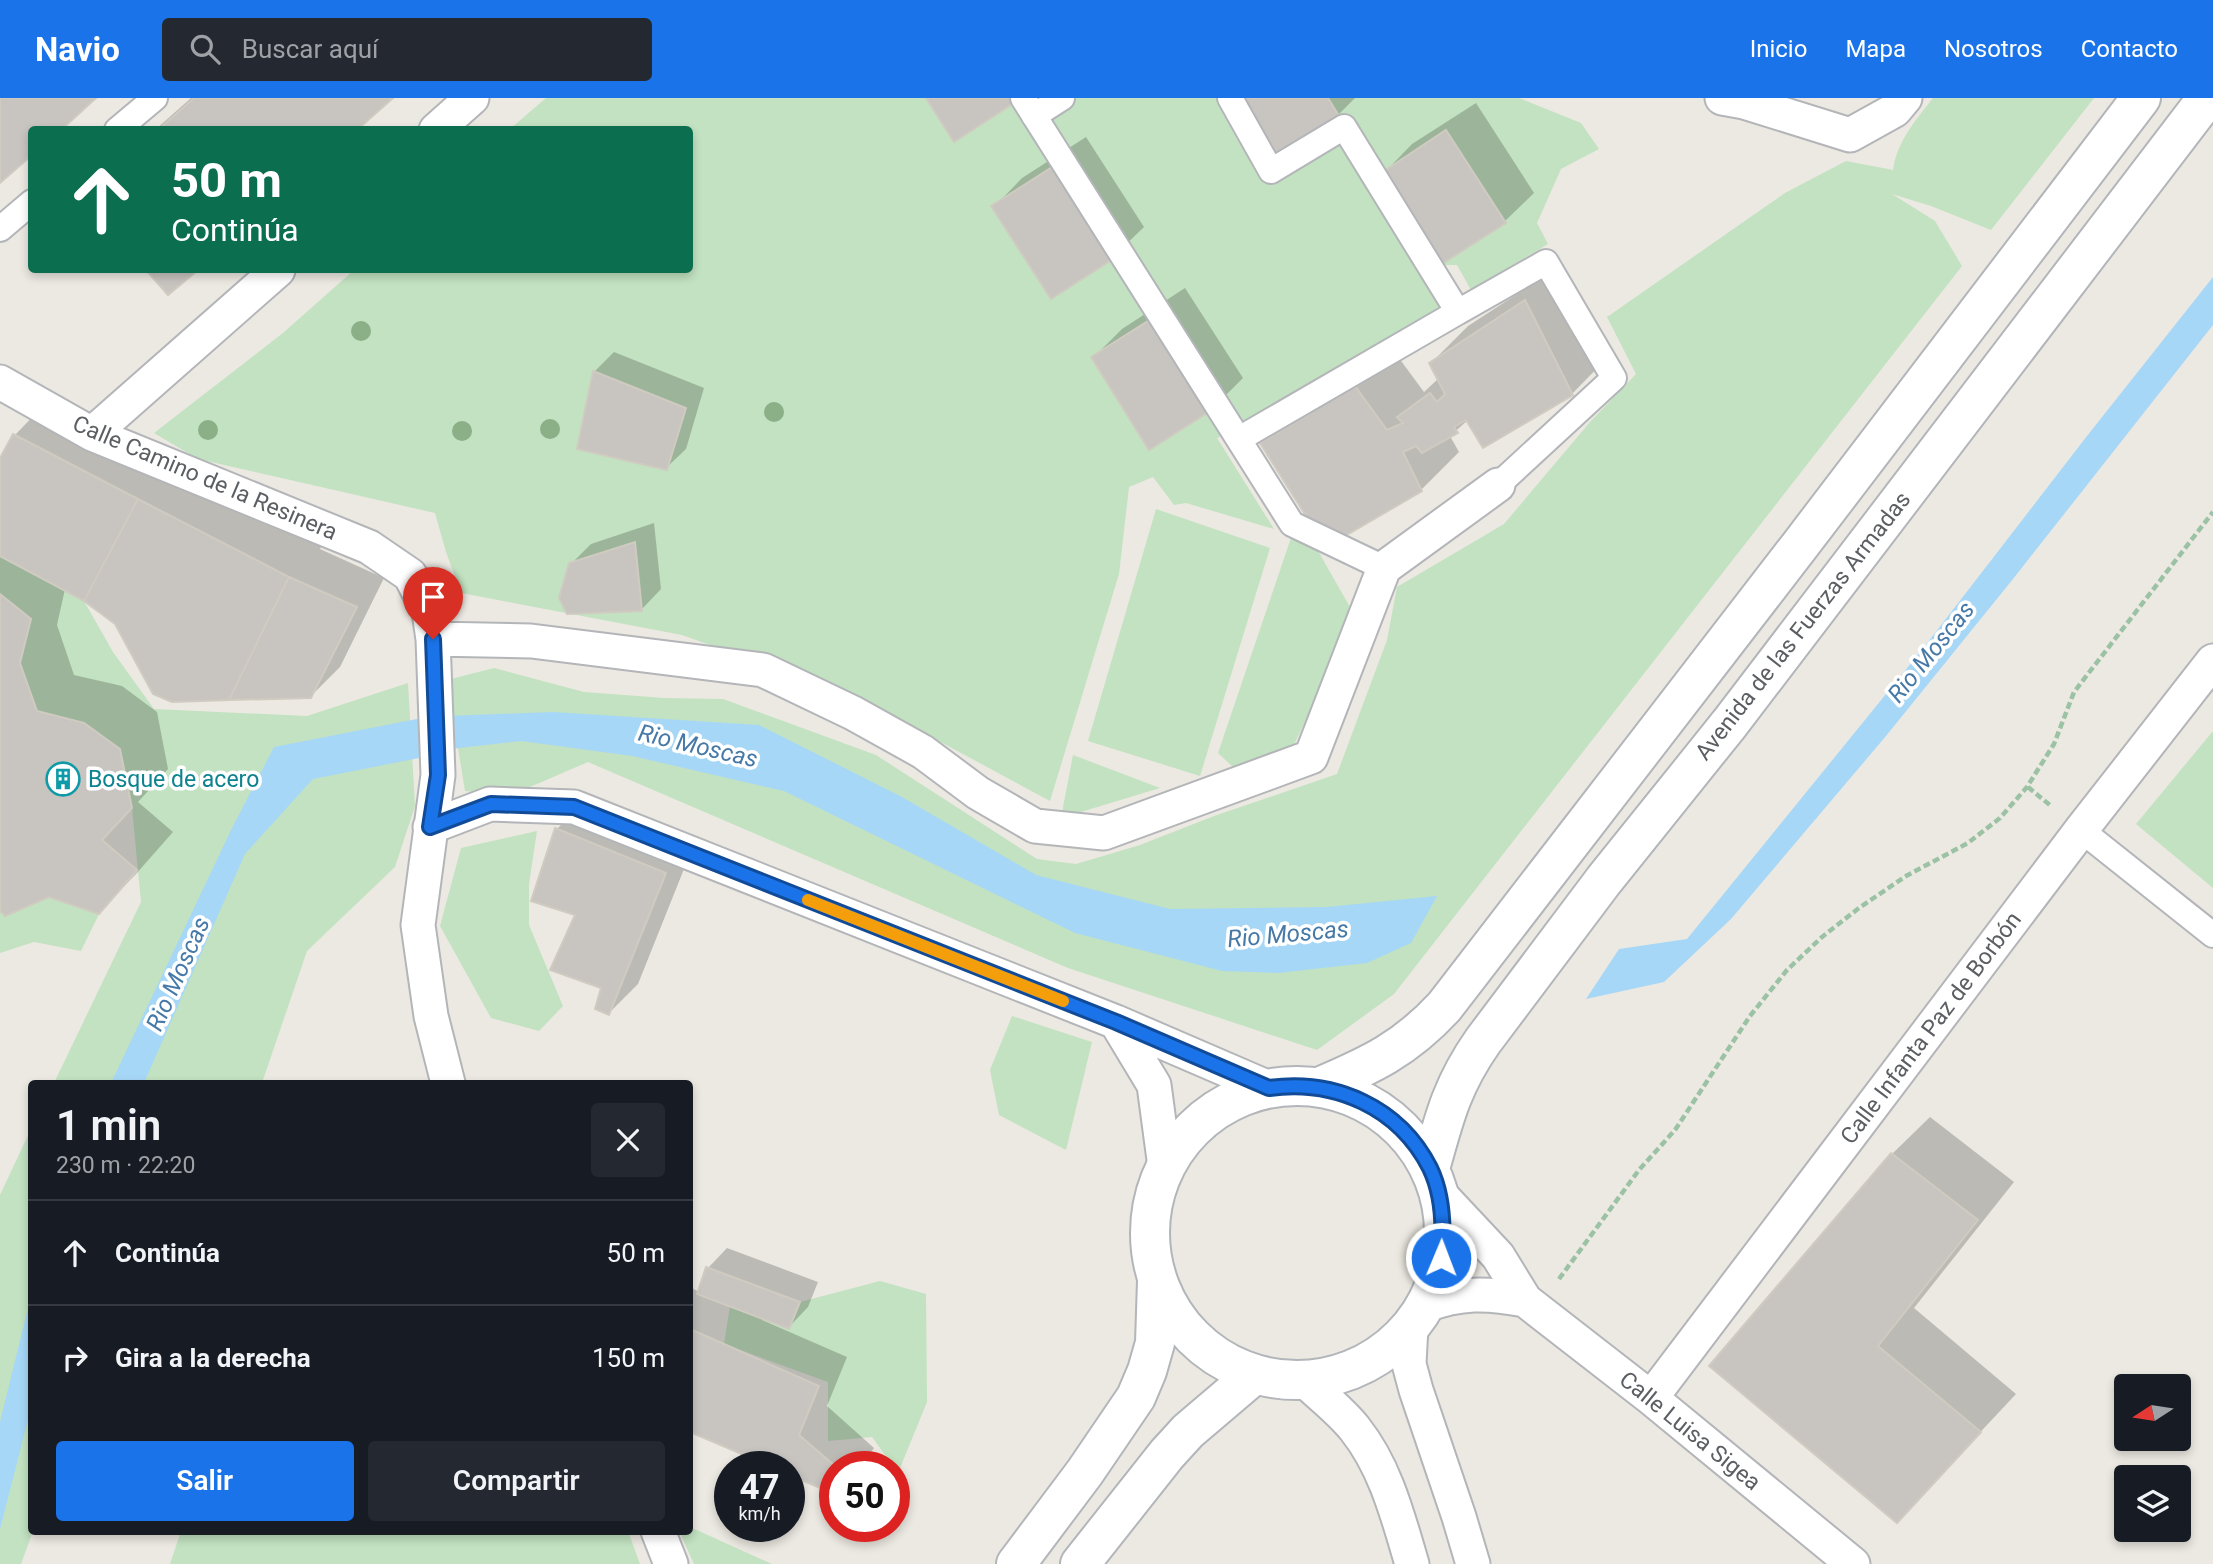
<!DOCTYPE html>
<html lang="es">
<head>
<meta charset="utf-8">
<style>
	body { margin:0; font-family:Roboto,sans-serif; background:#242831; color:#f1f3f6; height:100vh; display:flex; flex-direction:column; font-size:26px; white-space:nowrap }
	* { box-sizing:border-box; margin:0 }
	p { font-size:23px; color:#9ea1a6 }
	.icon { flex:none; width:38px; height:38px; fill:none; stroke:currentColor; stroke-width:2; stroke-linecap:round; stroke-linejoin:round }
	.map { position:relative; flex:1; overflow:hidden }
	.details { position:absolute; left:28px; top:982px; width:665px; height:455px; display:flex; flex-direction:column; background:#171b24; border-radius:7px; box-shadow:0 4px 10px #0003 }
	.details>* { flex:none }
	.guide { position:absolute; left:28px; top:28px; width:665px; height:147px; border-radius:7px; box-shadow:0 4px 10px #0003; background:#0b6e4f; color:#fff; overflow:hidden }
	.needle { width:46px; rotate:258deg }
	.tools { position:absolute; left:2114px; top:1276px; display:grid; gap:14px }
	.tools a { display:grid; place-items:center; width:77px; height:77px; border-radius:7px; background:#171b24; box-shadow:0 4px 10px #0003; font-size:35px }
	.speed { position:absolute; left:714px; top:1353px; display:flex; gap:14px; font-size:35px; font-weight:700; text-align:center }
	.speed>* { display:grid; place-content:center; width:91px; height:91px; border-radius:50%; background:#171b24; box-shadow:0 4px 10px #0003; line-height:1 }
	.speed small { font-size:18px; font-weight:400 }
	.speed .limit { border:10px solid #d22; background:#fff; color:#111 }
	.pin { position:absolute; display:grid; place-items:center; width:60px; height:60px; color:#fff; margin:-72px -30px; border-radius:50% 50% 50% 0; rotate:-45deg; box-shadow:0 0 7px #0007 }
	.pin .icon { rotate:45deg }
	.me { position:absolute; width:77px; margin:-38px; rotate:1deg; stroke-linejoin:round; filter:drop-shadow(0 0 5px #0008) }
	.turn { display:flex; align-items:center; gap:24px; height:147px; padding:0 28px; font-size:32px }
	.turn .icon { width:91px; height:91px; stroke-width:2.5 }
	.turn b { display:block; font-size:49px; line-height:60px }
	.round { display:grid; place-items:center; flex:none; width:74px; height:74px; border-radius:7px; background:#242831 }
	.headline { display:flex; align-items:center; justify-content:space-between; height:119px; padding:0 28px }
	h1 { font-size:42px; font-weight:600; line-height:52px }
	.action { display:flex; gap:14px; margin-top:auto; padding:14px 28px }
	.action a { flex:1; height:80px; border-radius:7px; background:#1a73e8; color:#fff; font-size:28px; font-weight:600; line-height:80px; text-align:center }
	.action a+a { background:#242831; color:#f1f3f6 }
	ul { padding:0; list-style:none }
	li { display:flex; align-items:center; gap:21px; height:105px; padding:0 28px; border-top:2px solid #363941 }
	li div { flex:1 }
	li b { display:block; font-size:26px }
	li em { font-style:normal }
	header { display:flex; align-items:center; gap:42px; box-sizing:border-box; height:98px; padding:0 35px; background:#1a73e8; color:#fff }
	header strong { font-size:33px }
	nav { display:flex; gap:38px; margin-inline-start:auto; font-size:24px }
	.search { width:490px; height:63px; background:#242831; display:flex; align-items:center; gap:18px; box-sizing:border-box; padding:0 24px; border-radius:7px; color:#9ea1a6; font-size:26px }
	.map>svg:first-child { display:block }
	.green { fill:#c2e2c1 }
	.water { fill:#a7d7f7 }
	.shadow { fill:#0003 }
	.building { fill:#c8c4c0; stroke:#d0cbc1; stroke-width:2 }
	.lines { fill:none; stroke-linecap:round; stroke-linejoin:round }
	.pedestrian-casing { stroke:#b3b5b9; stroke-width:28 }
	.minor-casing { stroke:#b3b5b9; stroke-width:37 }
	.secondary-casing { stroke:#b2b5b9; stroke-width:42 }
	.path { stroke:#9bc2a4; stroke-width:4.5; stroke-dasharray:7 3.5; stroke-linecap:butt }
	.pedestrian { stroke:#fff; stroke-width:24 }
	.minor { stroke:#fff; stroke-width:33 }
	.secondary { stroke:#fff; stroke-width:38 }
	.tree { fill:#8baf87 }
	.route-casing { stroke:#114b97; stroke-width:18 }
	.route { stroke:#1a73e8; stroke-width:12 }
	.slow { stroke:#f59e0b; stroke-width:12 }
	.labels { text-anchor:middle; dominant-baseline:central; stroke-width:7; stroke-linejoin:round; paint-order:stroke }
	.street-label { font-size:23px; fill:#5b5e62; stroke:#fff }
	.culture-label { font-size:23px; fill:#0d838f; stroke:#fff; text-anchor:start }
	.water-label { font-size:24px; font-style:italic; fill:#4679a7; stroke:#fff }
</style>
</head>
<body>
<header>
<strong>Navio</strong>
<div class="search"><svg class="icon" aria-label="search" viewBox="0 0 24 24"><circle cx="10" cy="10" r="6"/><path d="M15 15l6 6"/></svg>Buscar aquí</div>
<nav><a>Inicio</a><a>Mapa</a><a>Nosotros</a><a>Contacto</a></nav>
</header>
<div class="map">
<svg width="2213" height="1466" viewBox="0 0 2213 1466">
	<rect width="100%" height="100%" fill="#ece9e2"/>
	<path class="green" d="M546,0h694l99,19 -11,-19h191l62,25 18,26 -38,20 -24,54 11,21 -77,46 -14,-25h-17l18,47 -200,111 -41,15 57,91 -88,-26 -12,2 -21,-28 -24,10 -10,87 -69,227 -189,-102 -179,-64 -221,-42 -15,-41 -11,-39 -237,-54 -44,-26 129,-100 71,-63h336v-140l-180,-1z
		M1933,0h161l-103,132 -60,-24 -39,-12 43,27 27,45 -568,728 -77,56 -249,-82 -480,-206 -79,34 -44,-5 -18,-111 47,-12 90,24 80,6 59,1 153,56 161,104 39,5 64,-19 74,-29 123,-42 50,-134 10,-53 107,-63 86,-102 46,-48 -29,-57 178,-124 61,-32 47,9c4,-29 23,-50 40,-72z
		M1156,411l114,39 -70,228 -112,-35z
		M1293,434l24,17 38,67 -63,133 -59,18 -15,-14z
		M0,458l84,45 29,51 41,57 153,7 101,-33 7,123 -20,61 -88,84 -45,132h-208l87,-181 -9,-94 -12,-59 -36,-26 -47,-12 -17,-48 11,-44 -31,-25z
		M2213,633v157l-77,-64z
		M1073,657l87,33 -99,30z
		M537,733l-8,53v41l34,81 -24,25 -48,-13 -51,-92 21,-78z
		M49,799l50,17 -18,37 -47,-9 -34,11v-42l5,5z
		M1012,918l80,26 -26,108 -67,-35 -9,-45z
		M31,1031l2,402 -12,33h-21v-369z
		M880,1183l46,13 1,108 -29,71 -26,-36 -44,4v-59l-104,-38 6,-38 59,23 11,-27z
		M690,1429l82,37h-78l-15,-33h11z
		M181,1433h447l12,33h-470z"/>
	<path class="water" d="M2213,179v48l-200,254 -127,157 -155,183 -67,63 -78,17 33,-50 68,-10 238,-293 162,-210z
		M553,614l206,13 143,72 134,78 134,34 157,-2 110,-11 -26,47 -44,20 -89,10 -56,-2 -147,-38 -291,-142 -152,-35 -111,-15 -71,8 -3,-33z
		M422,620l2,39 -111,22 -68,75 -101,229h-33l121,-255 42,-81z
		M31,1198v112l-31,121v-107z"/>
	<path class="shadow" d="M191,0h200l-36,32h-200z
		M1237,0h118l-17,17z
		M1476,5l58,90 -29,28 -121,-48 28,-29z
		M1086,39l58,90 -29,28 -121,-48 28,-29z
		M1563,166l46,92 -37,38 -104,26 -18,16 9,16 -38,38 -76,44 -83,-91 37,-37 94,-56 31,42 15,-14 -8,-15 37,-37z
		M1185,190l58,90 -29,29 -121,-49 29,-29z
		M614,254l90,36 -18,61 -20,19 -87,-20 16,-77z
		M43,308l282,133 -5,10 64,29 -44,89 -29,29 -194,-73 -33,-24 -19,-10 -8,36 17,50 48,11 35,26 11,57 -30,33 35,30 -37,42 -37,38 -50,-17 -49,14v-448l15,-26z
		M654,425l7,66 -19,20 -71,-45 20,-20z
		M585,702l109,44 -56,140 -29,29 -52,-184z
		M1930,1019l84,65 -100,126 102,86 -119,127 -185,-155 180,-212z
		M727,1150l91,34 -10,25 -19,20 -26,-10 -1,3 85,37 -20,49 47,42 -13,18h-87l-84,-36v-143l9,5 9,-24z"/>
	<path class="building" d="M0,0h96l-35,32h-29v25l-32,28z
		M194,0h199l-36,32h-199z
		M926,0h93l1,1 -66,43z
		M1235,0h93l11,18 -65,43z
		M1446,32l60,93 -66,42 -59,-92z
		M1057,66l59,93 -65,42 -60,-93z
		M146,172h52l-30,25z
		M1525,202l48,95 -90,53 -17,-28 -12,7 4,6 -36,20 -6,-7 -13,6 19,39 -77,45 -34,-12 -51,-81 95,-57 32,44 16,-7 -6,-6 33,-24 7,9 8,-8 -16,-31z
		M1156,218l59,92 -66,42 -58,-93z
		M593,273l93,37 -19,62 -90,-21z
		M13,336l125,65 -54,102 -84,-45v-98z
		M138,401l151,78 -60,123 -57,2 -19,-8 -38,-70 -31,-23z
		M635,444l7,69 -75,3 -8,-16 10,-35z
		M289,479l68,30 -46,91 -82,2z
		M0,496l31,25 -11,44 17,48 47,12 36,26 12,59 -30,32 35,30 -38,44 -50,-17 -44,19 -5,-5z
		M555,730l111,45 -57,142 -14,-6 6,-21 -51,-18 25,-55 -44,-14z
		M1891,1055l87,67 -100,126 103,86 -84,91 -188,-157z
		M706,1169l94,35 -11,27 -92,-35z
		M690,1231l129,57 -20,49 36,31v28l-46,-19v-9h-19l-80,-34z"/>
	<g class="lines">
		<defs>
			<path id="pedestrian" d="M1023,0l269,426 92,44
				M1230,0l41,73 73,-44 114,185 88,-50 68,116 -116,107
				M1034,18l28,-18
				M117,32l38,-32
				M0,131l32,-27
				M1239,341l219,-127
				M2081,732l132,105"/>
			<path id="minor" d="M1722,0l22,4 106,33 45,-25 10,-12
				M436,32l36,-32
				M0,284l92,52 277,113 41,28 19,37 4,27 5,136 -20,150 13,91 17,67
				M92,336l186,-164
				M433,541l98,2 232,29 90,43 70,39 55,41 57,33 69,7 207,-76 73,-189 114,-83
				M430,729l60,-23 84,3 542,215 153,66
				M1116,924l38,63 11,82
				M1438,1094l60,64 27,44 126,98 202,166
				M1424,1208c37,-14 63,-13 101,-6
				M1411,1228l-2,38 7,26 43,127 14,47
				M1304,1282c17,16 37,31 51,49 31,39 43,88 57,135
				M1651,1300l430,-568 132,-169
				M658,1433l13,33"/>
			<path id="secondary" d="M1150 1135a147 147 0 1 1 294 0a147 147 0 1 1-294 0Z
				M1319,989c52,-22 86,-38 125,-80l357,-463 340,-446
				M1430,1071c14,-51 22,-84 53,-128l121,-161 126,-157 477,-625
				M1016,1466l69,-92 51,-75 11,-26 8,-28 2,-62
				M1080,1466l87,-110 21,-23 67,-57"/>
		</defs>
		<use href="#pedestrian" class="pedestrian-casing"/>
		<use href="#minor" class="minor-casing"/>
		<use href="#secondary" class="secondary-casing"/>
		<path class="path" d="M2028,689l23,19
			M1559,1181l80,-109 36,-40 75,-114 37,-46 35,-33 37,-29 47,-32 62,-33 32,-25 27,-31 27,-43 20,-52 139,-180"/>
		<use href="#pedestrian" class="pedestrian"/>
		<use href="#minor" class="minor"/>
		<use href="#secondary" class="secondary"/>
	</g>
	<g class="tree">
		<circle cx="361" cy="233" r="10"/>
		<circle cx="774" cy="314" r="10"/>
		<circle cx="550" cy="331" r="10"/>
		<circle cx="208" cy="332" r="10"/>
		<circle cx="462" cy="333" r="10"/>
	</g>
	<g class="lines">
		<defs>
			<path id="route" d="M433,541l5,136 -8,52 61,-23 83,3 542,215 153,66c66,-9 130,19 161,80 13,27 14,61 11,90"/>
		</defs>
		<use href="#route" class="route-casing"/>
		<use href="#route" class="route"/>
		<path class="slow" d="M808,802l255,101"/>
	</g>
	<defs>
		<symbol id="building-ring" viewBox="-11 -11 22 22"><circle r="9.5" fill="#fff" stroke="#0f9aa8" stroke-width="1.5"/><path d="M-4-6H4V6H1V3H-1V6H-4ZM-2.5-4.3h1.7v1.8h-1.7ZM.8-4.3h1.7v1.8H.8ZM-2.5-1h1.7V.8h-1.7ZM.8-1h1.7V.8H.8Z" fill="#0f9aa8"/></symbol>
	</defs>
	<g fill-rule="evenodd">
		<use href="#building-ring" x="44" y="662" width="38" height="38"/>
	</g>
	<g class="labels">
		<g class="street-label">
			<text transform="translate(205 380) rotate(23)">Calle Camino de la Resinera</text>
			<text transform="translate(1803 528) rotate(-52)">Avenida de las Fuerzas Armadas</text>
			<text transform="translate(1931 930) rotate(-53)">Calle Infanta Paz de Borbón</text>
			<text transform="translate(1690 1333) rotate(39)">Calle Luisa Sigea</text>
		</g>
		<g class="culture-label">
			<text x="88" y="681">Bosque de acero</text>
		</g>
		<g class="water-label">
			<text transform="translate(1931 554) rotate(-51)">Rio Moscas</text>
			<text transform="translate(698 648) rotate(13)">Rio Moscas</text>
			<text transform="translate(1288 836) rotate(-5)">Rio Moscas</text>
			<text transform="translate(178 876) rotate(-66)">Rio Moscas</text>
		</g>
	</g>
</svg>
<div class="tools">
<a><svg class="needle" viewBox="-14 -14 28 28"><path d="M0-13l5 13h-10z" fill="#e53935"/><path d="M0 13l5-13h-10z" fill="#9ea1a6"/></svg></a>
<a><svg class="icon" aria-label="layers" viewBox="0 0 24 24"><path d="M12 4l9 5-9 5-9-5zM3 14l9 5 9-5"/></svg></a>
</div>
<div class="speed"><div>47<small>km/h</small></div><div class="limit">50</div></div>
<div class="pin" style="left:433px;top:541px;background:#d93025"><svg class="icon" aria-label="arrive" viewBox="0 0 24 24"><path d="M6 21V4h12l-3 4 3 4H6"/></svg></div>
<svg class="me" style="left:1441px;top:1160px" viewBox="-20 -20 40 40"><circle r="17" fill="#1a73e8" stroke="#fff" stroke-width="3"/><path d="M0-11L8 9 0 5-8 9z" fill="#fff"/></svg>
<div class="guide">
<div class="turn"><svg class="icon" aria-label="ahead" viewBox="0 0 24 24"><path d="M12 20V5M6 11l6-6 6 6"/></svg><div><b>50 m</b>Continúa</div></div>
</div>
<section class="details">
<div class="headline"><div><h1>1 min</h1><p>230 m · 22:20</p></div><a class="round"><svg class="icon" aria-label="close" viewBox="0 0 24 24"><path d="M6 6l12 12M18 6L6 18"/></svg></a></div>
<ul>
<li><svg class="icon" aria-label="ahead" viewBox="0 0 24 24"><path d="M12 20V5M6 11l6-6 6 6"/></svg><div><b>Continúa</b></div><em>50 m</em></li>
<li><svg class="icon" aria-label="right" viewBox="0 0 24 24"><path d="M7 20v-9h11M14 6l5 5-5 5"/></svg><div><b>Gira a la derecha</b></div><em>150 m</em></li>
</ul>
<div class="action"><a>Salir</a><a>Compartir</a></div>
</section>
</div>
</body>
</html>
